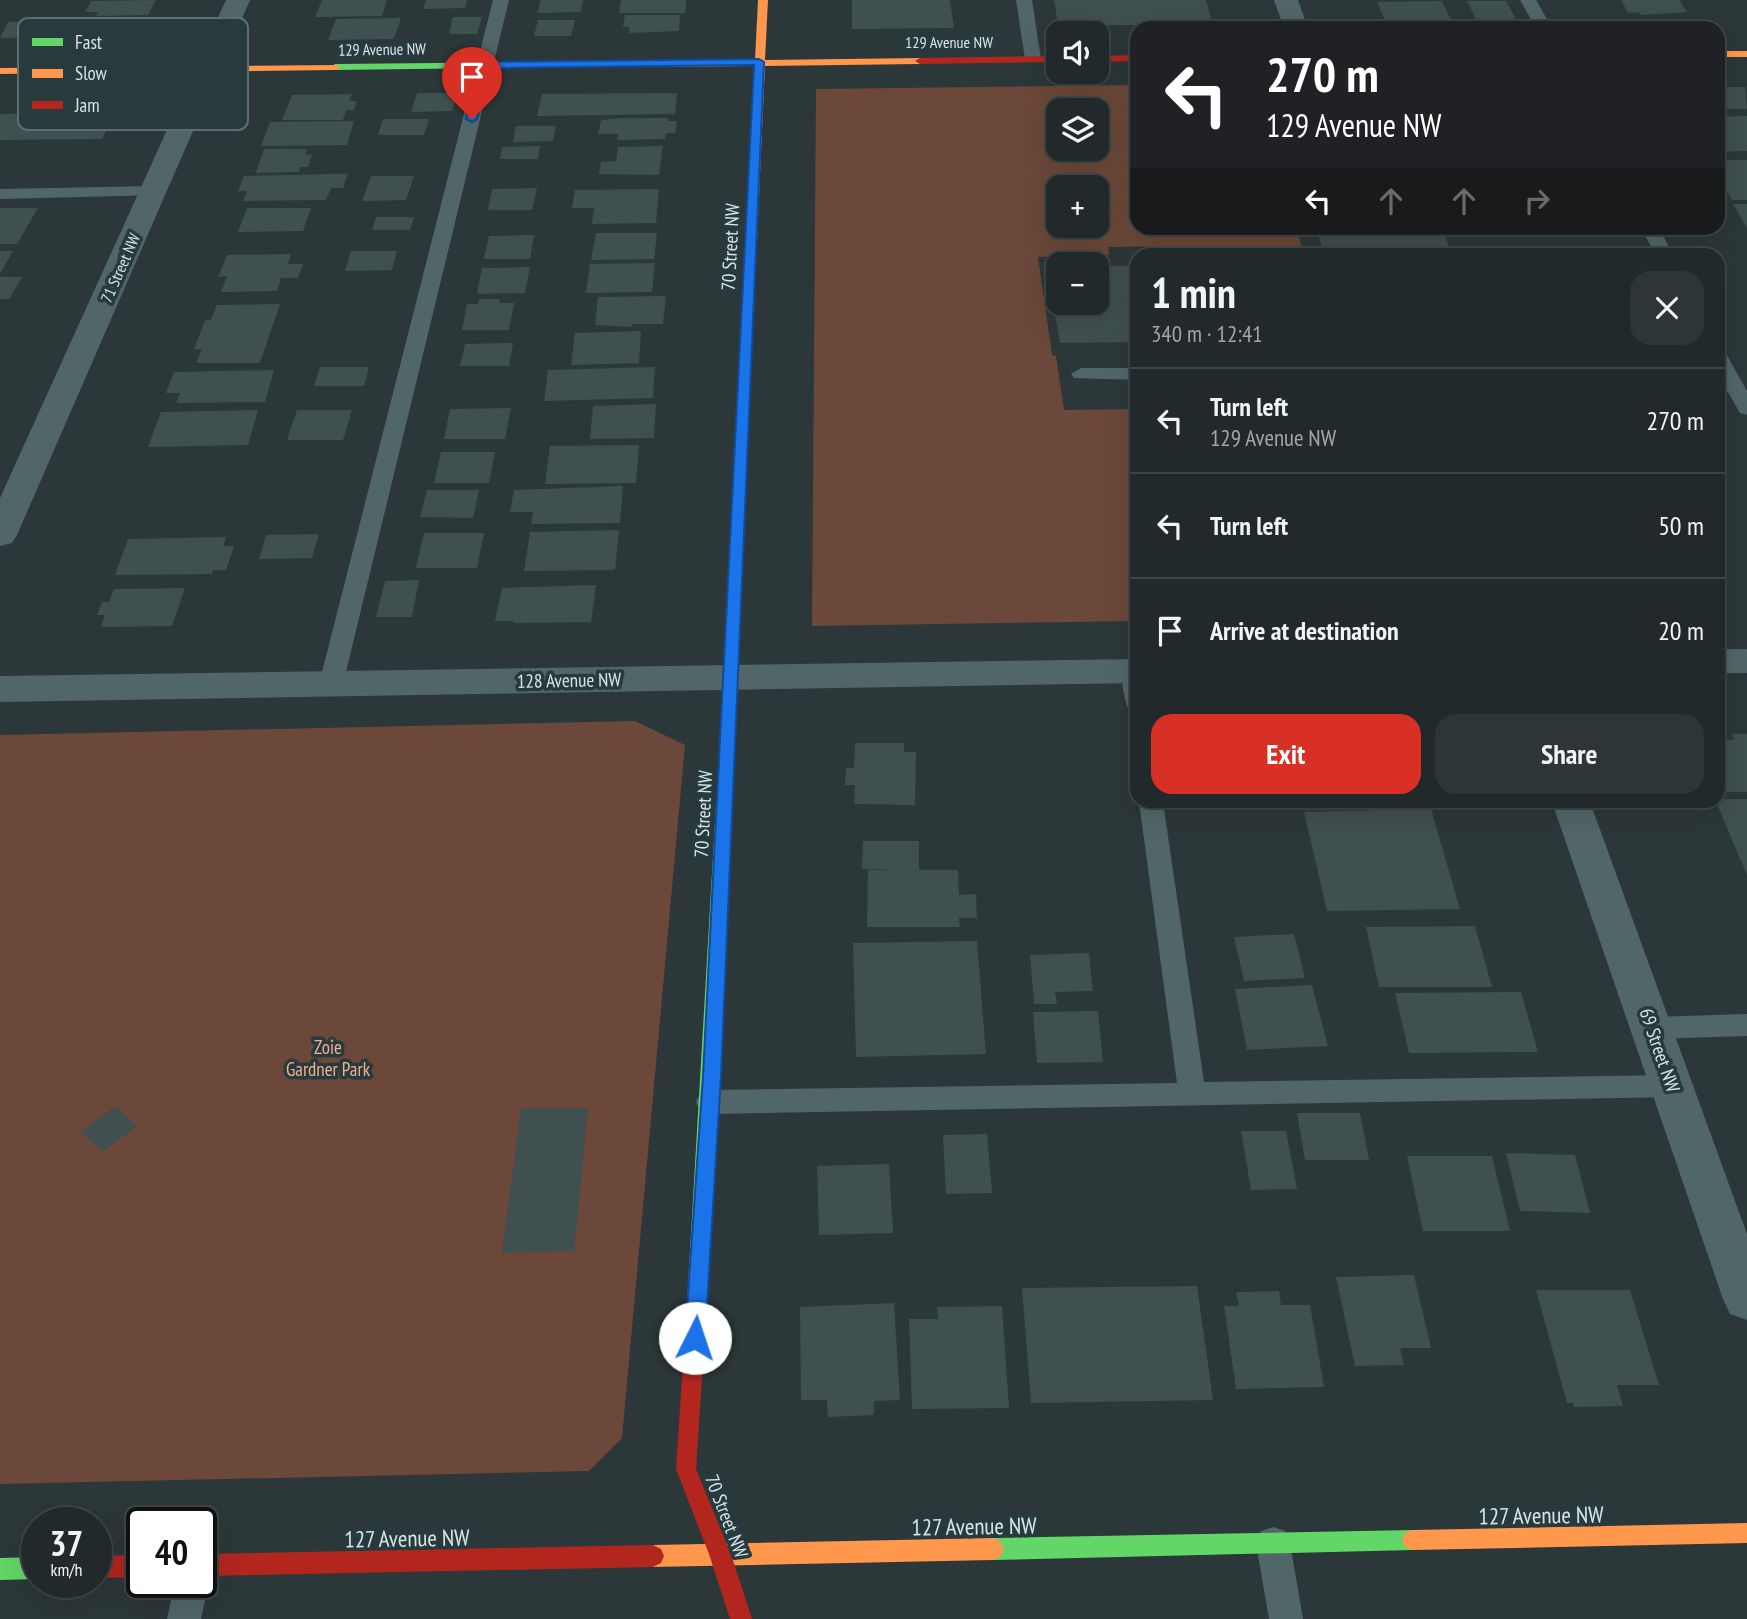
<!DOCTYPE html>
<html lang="en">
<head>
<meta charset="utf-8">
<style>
	body { margin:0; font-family:"PT Sans Narrow",sans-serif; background:#2d3537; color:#f1f3f6; height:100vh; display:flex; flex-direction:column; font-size:26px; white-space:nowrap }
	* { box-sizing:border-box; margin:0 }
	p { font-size:23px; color:#a2a6a9 }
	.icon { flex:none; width:38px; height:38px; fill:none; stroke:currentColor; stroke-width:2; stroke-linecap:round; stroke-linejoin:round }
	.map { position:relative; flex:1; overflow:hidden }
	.details { position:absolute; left:1130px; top:248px; width:595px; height:560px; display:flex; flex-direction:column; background:#21292b; border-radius:21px; box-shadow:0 7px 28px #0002,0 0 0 2px #3e4547 }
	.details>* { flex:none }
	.hud { position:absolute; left:1130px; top:21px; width:595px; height:214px; border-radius:21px; box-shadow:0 7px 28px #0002,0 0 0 2px #3e4547; background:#202124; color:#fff; overflow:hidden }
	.tools { position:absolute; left:1046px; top:21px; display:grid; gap:14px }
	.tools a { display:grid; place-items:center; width:63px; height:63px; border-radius:14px; background:#21292b; box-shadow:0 7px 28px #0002,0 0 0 2px #3e4547; font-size:35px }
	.speed { position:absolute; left:21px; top:1507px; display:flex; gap:14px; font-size:35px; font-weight:700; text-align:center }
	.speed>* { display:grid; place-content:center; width:91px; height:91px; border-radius:50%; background:#21292b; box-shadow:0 7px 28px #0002,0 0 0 2px #3e4547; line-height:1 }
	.speed small { font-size:18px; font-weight:400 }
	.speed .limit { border:4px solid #111; border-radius:10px; background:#fff; color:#111 }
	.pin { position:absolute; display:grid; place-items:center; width:60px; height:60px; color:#fff; margin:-72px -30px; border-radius:50% 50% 50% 0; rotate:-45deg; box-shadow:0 0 7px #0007 }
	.pin .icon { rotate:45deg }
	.me { position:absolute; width:77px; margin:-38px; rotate:4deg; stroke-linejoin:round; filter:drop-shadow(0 0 5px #0008) }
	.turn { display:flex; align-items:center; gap:24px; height:147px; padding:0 21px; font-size:32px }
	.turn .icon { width:91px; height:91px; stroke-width:2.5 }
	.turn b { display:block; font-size:49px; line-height:60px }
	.lanes { display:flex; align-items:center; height:66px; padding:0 21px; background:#0003; justify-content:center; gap:35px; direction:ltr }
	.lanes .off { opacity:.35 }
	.round { display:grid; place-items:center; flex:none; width:74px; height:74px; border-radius:21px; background:#2d3537 }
	.head { display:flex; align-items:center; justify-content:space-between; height:119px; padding:0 21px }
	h1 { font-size:42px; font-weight:800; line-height:52px }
	.primary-button { display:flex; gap:14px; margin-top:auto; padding:14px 21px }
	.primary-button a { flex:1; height:80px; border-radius:21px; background:#d93025; color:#fff; font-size:28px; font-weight:800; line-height:80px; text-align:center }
	.primary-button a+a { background:#2d3537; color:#f1f3f6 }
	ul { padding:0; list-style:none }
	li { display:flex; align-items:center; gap:21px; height:105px; padding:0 21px; border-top:2px solid #3e4547 }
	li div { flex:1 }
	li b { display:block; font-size:26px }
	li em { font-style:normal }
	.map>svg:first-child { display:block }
	.green { fill:#6b4839; fill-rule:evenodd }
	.building { fill:#404f50 }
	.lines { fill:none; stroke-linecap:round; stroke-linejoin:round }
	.lane { fill:#516669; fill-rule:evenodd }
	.street { fill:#516669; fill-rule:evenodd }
	.fast { fill:#63d668; fill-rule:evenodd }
	.slow { fill:#ff974d; fill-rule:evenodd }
	.jam { fill:#b3261e; fill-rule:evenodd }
	.route { fill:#1a73e8; stroke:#114b97; stroke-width:2 }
	.labels { text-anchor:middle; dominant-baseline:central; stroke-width:7; stroke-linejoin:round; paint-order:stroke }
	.far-street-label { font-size:16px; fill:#d8e4e5; stroke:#273b3e }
	.street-label { font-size:19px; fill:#d8e4e5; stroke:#273b3e }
	.park-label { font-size:19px; fill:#f6ad8e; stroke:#273b3e }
	.near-street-label { font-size:23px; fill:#d8e4e5; stroke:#273b3e }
	.key { fill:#273b3e; stroke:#5c6e70; stroke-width:2 }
	.key-label { font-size:19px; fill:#d8e4e5 }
</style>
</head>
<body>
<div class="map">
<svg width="1747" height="1619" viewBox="0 0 1747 1619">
	<rect width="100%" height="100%" fill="#2c3739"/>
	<path class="green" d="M1137,85l1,143h158l8,25 -121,2 -3,-9 -72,1 1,8 -71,2 14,98 4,1 8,54 73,-1v212l-325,5 4,-537zM1059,110h38v39h-38zM1059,187h38v39h-38z
		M635,721l50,24 -63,693 -33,33 -589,13v-749z"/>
	<path class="building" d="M156,0l-8,15 -52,1 2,-4h-13l6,-11z
		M322,0h65l-5,16 -67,1z
		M426,0h41l-2,8 -42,1z
		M540,0h43l-2,12 -43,1z
		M621,0h65l-1,13h-66z
		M852,0h98l4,28 -102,1z
		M1054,0h152l7,25h-155z
		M1621,0h58l8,12 -47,3 -1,-3 -11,1z
		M1442,1l10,21 -66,1 -9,-21z
		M1467,1h39l11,20h-40z
		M625,15h55l-1,16 -50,2v-6h-6z
		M453,17h29l-5,17h-28z
		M401,18l-7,21 -66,1 8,-21z
		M538,20h37l-4,16h-37z
		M8,22h40l-9,15 -39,1z
		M1718,87h27l2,22h-29z
		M417,93h40l-5,18 -41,1z
		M677,93l-2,21 -138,2 5,-22z
		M352,94l-3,7h8l-3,9h-8l-3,10h-61l10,-25z
		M115,113l-13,26 -102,1v-26z
		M1747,116v35l-29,1v-35z
		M621,118h47v3h9l-2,12h-9l-1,6 -48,1 1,-6h-20l3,-14z
		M383,119h46l-5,16h-46z
		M354,121l-7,24 -86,1 9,-24z
		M516,126h40l-3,15 -40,1z
		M540,146l-2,13h-38l2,-12z
		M663,146l-4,29 -60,-1 2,-12 15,-1 2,-14z
		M264,149h43l-2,6 7,-1 -4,13h-8l-1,5 -43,1z
		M1718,160h29v40h-15l-14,-22z
		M326,174h22l-5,14h-12l-5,12 -83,1 4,-10h-9l6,-15z
		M371,176h43l-8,24 -44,1z
		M537,188l-5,22h-44l4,-21z
		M659,189l-3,34 -64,1 2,-16h-22l3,-18z
		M1733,204h14v24z
		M0,208h38l-21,36h-17z
		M247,208h64l-8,23 -65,1z
		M376,217h38l-4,13h-38z
		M1316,228h113l4,8h12l6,15h19l2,5h-147z
		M596,233h61l-3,26 -63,1z
		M534,235l-4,24h-46l5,-23z
		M0,251h13l-13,23z
		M351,251h46l-5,19 -47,1z
		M291,254l-3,10h15l-5,14h-17l-4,13 -56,1 6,-16 -9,1 9,-22z
		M655,263l-3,29 -66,1 4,-29z
		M1097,266h41v76l-78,1 -13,-76h12v36h38z
		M530,267l-5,26 -48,1 5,-26z
		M0,277h22l-13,22h-9z
		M666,296l-3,28h-31v3l-37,-2 3,-28z
		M479,299h21l-1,4h15l-5,27h-47l5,-26h11z
		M280,304l-20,59h-64l6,-14h-8l11,-29h6l6,-15z
		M641,331l-2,32 -68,2 4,-32z
		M513,343l-4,23h-49l5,-22z
		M320,367h49l-5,19h-50z
		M655,367l-2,31 -109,3 4,-31z
		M274,370l-9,32 -89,1 4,-10h-14l8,-21z
		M656,404l-2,34 -64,1 3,-33z
		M511,408l-6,31h-61l6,-30z
		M258,410l-10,35 -100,2 13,-35z
		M297,410h55l-9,30h-56z
		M639,445l-3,38 -91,1 5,-38z
		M441,452h54l-6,31h-55z
		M623,486l-3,37 -89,1 2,-12h-23l4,-22z
		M427,490h52l-6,28 -53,-1z
		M619,530l-4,40 -91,1 6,-39z
		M424,533h60l-7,35h-61z
		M319,534l-7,24 -53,1 7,-24z
		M226,537l-3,9h11l-8,24h-13l-1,4 -97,1 13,-36z
		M419,580l-7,37h-36l9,-36z
		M596,585l-5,37 -78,1 1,-2h-19l7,-33z
		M185,588l-13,38 -71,1 4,-12h-8l5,-13h7l5,-13z
		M1732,734h15v58h-29v-52h16z
		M855,743h49v9h12l-1,53 -61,-1 1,-19h-10l1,-17h8z
		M1718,799h29v76l-31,-73z
		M1431,809l29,100 -133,2 -23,-99z
		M863,841h56v29h39l1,25 17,-1 1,24h-18l1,9h-93l1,-57 29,-1h-35z
		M1475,926l17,61h-113l-13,-60z
		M1294,934l11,44 -61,3 -10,-44z
		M977,941l9,113 -130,3 -3,-114z
		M1089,953l4,38 -38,1 2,12h-23l-4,-49z
		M1312,985l16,61 -81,4 -12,-61z
		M1521,992l17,60 -129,1 -14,-60z
		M1098,1011l5,51 -66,1 -4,-51z
		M116,1106l21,20 -35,26 -21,-21z
		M521,1108h67l-14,143 -72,2z
		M1297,1113h63l9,47h-64z
		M1241,1131h45l11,58 -46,1z
		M987,1134l5,59 -46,1 -3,-59z
		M1506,1153l69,2 15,58 -70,-2z
		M1407,1156h85l18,75h-87z
		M889,1164l4,69 -74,2 -2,-69z
		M1414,1275l17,73h-31l4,17 -49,1 -19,-89z
		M1197,1286l16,114 -182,3 -9,-115z
		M1536,1290h94l29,95h-42l6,21 -49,1 -1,-4h-6z
		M1279,1291l2,14h29l14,82 -88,2 -12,-83h15l-3,-14z
		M894,1303l6,97 -26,1v14l-46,2 -1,-17h-26l-1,-93z
		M1002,1306l7,102 -97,1 -3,-90h29l-1,-12z"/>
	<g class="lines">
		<path class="lane" d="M493,0h16l-166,684 -4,6 -8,2 -8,-2 -4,-6z
			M1016,0h16l9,59 -2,3h-12l-2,-3z
			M1520,0h16l16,28h-16z
			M155,186l6,1 3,4 -3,4 -161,4v-10z
			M1641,228h18l15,28h-18z
			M1718,350l7,2 22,39v24l-7,-2 -22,-38z
			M1081,368h57v12l-64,-2 -3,-4z
			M1133,663l5,1v50l-8,-2c-6,-11 -11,-36 -5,-47z
			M1139,802h24l41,280 469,-7 10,3 4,8 -4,8 -10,3 -963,17 -10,-4 -4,-8 4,-8 10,-4 467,-7z
			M1747,1014v22l-95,3 -10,-3 -4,-8 4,-8 10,-3z
			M1273,1527l12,4 5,12 13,76h-34l-13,-76 5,-12z
			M201,1569l8,13 -8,37h-34l8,-37h26z"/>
		<path class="street" d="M226,0h24l-233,535 -5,8 -12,3v-48z
			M1274,0h24l10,28h-24z
			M1718,649h29v24h-29z
			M1138,659v24l-1138,19v-26z
			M1552,802h38l157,432v86l-17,-6 -7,-15z"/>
		<path class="fast" d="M651,61l4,1v4l-320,4 -5,-3 5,-3z
			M724,799l8,6 -25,497 -3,6 -7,3 -7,-3 -3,-6 29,-497z
			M1413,1530l8,3 3,7 -3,7 -8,3 -420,10 -8,-4 -3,-7 3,-7 8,-4z
			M37,1557v22l-37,1v-22z"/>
		<path class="slow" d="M758,0h10l-3,60 155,-2 5,3 -5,3 -155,2 -8,174 -6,3 -6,-3 10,-174 -104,1 -5,-3 5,-3 104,-1z
			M1718,51h29v6h-29z
			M339,65v4l-4,1 -335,4v-6z
			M1747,1523v20l-334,7 -8,-3 -3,-7 3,-7 8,-3z
			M993,1538l8,4 3,7 -3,7 -8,4 -340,7 -8,-4 -3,-7 3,-7 8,-4z"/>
		<path class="jam" d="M1138,55v6l-41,1v-6z
			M1059,56v6l-139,2 -5,-3 5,-3z
			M751,237l6,3 -25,565 -8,6 -8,-6 29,-565z
			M697,1293l7,3 3,6 -11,167 35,85 21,65h-22l-21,-65 -33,-85 11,-167 3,-6z
			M653,1545l8,4 3,7 -3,7 -8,4 -452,9v-22z
			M142,1555v22l-46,1v-22z"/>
	</g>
	<path class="route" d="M759,59l5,3 -43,1014 -16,262 -3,7 -7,2 -7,-2 -3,-7 18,-262 51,-1011 -265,3 -12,51 -5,3 -6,-3 14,-54 5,-3z"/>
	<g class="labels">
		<g class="far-street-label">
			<text x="949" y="42">129 Avenue NW</text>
			<text transform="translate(382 49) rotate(-1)">129 Avenue NW</text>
			<text transform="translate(120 268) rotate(-66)">71 Street NW</text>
		</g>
		<g class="street-label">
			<text transform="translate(730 247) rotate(-87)">70 Street NW</text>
			<text transform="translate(569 680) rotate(-1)">128 Avenue NW</text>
			<text transform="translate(703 814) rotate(-87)">70 Street NW</text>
			<text transform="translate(1660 1050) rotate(71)">69 Street NW</text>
			<text transform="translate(727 1516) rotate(69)">70 Street NW</text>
		</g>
		<g class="park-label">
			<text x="328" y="1047">Zoie<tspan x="328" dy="22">Gardner Park</tspan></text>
		</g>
		<g class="near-street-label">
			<text transform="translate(1541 1515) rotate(-1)">127 Avenue NW</text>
			<text transform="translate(974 1526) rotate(-1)">127 Avenue NW</text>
			<text transform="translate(407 1538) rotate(-1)">127 Avenue NW</text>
		</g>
	</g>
	<rect x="18" y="18" width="230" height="112" rx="10" class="key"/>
	<rect x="32" y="38" width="31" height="8" fill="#63d668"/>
	<rect x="32" y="69" width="31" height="9" fill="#ff974d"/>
	<rect x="32" y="101" width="31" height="8" fill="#b3261e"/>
	<g class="key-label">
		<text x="75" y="49">Fast</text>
		<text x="75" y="80">Slow</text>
		<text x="75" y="112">Jam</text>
	</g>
</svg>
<div class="tools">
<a><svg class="icon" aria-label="sound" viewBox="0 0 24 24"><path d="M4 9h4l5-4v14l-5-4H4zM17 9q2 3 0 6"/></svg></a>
<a><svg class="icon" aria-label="layers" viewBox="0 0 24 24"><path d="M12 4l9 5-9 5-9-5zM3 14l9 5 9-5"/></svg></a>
<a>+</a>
<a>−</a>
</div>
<div class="speed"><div>37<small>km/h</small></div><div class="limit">40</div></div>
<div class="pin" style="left:472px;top:119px;background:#d93025"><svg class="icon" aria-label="arrive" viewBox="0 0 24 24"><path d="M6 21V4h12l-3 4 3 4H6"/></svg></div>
<svg class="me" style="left:695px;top:1338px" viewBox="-20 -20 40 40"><circle r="19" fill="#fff"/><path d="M0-13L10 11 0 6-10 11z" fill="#1a73e8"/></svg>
<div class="hud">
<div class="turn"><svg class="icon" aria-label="left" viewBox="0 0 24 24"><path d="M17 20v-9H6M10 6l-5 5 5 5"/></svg><div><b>270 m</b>129 Avenue NW</div></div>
<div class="lanes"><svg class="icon" aria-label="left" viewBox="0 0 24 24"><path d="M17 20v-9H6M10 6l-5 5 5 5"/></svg><svg class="icon off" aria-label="ahead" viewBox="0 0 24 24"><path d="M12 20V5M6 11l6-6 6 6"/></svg><svg class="icon off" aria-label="ahead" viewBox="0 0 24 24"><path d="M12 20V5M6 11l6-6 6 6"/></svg><svg class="icon off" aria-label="right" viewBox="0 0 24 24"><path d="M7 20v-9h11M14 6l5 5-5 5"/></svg></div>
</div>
<section class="details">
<div class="head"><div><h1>1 min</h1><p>340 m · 12:41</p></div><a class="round"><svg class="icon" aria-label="close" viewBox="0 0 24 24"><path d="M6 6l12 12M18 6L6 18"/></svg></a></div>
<ul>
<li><svg class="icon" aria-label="left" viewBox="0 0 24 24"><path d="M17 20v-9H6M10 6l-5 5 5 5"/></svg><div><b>Turn left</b><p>129 Avenue NW</p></div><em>270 m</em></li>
<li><svg class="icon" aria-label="left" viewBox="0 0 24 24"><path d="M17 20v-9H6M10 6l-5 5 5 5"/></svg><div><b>Turn left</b></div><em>50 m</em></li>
<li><svg class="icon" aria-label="arrive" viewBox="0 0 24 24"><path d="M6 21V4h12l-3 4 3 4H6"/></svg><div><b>Arrive at destination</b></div><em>20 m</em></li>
</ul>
<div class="primary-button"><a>Exit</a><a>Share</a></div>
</section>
</div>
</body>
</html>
